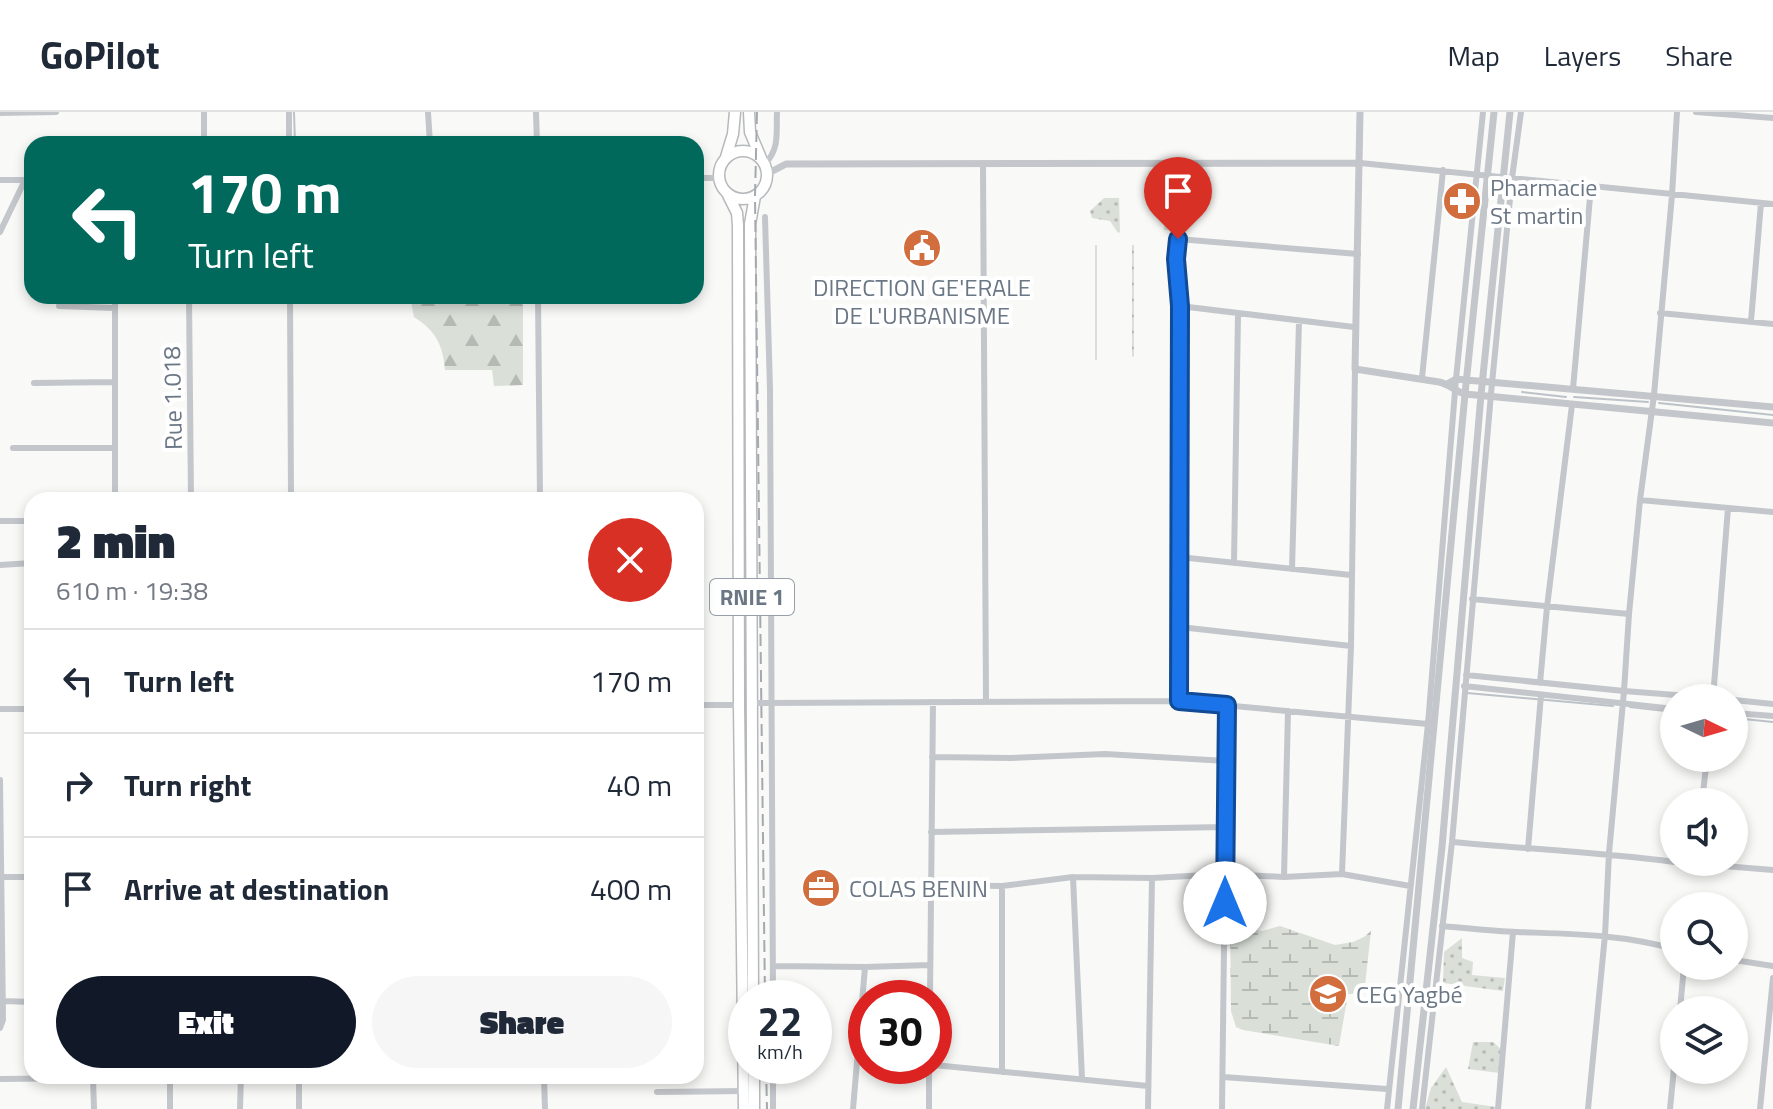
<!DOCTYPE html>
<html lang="en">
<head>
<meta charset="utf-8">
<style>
	body { margin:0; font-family:"Titillium Web",sans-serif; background:#f6f6f7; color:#1f2937; height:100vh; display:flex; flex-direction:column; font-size:30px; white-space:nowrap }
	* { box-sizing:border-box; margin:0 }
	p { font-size:26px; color:#747a83 }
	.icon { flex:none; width:44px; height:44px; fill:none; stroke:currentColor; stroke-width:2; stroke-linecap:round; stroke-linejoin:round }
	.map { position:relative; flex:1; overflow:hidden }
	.details { position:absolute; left:24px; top:380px; width:680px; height:592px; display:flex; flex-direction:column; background:#fff; border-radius:24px; box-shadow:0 4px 12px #0003 }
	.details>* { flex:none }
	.banner { position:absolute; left:24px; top:24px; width:680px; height:168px; border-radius:24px; box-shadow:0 4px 12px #0003; background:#00695c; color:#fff; overflow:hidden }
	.needle { width:52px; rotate:95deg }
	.controls { position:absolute; left:1660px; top:572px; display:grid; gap:16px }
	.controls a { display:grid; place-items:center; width:88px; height:88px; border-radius:50%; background:#fff; box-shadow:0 4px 12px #0003; font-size:40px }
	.speed { position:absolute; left:728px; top:868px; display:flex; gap:16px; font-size:40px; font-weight:700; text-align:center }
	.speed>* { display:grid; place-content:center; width:104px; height:104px; border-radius:50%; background:#fff; box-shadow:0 4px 12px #0003; line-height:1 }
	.speed small { font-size:20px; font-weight:400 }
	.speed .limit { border:12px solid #d22; background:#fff; color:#111 }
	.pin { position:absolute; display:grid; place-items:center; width:68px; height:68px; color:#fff; margin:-82px -34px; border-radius:50% 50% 50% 0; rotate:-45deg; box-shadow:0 0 8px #0007 }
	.pin .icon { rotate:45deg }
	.me { position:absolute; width:88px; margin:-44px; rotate:0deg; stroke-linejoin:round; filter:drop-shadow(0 0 6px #0008) }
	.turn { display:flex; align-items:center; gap:28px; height:168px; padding:0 32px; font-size:36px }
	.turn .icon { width:104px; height:104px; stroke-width:2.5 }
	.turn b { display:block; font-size:56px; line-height:68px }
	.round { display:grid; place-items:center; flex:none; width:84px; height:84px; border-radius:42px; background:#f6f6f7 }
	.headline { display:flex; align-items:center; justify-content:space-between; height:136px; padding:0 32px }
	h1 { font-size:48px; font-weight:800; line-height:60px }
	.primary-button { display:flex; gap:16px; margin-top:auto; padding:16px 32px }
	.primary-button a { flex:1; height:92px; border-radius:48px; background:#111827; color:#fff; font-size:32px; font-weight:800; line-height:92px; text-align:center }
	.primary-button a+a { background:#f6f6f7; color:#1f2937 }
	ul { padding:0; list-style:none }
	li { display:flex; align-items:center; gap:24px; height:104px; padding:0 32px; border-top:2px solid #e0e1e3 }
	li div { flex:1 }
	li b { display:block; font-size:30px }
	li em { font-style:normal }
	header { display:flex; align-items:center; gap:48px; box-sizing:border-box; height:112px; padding:0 40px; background:#fff; border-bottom:2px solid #e0e1e3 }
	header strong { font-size:38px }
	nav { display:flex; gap:44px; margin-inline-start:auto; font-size:28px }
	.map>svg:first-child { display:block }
	.grass { fill:url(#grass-dots) }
	.forest { fill:url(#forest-firs) }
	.wetland { fill:url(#wetland-marsh) }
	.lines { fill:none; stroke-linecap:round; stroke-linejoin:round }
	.stream { stroke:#bbc3c8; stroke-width:2 }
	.trunk-casing { stroke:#b6b9bc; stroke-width:13 }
	.minor { stroke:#c3c6ca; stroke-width:6 }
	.tertiary { stroke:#c3c6ca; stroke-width:7 }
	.trunk { stroke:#fff; stroke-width:10 }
	.rail { stroke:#a5a9af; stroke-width:2; stroke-dasharray:12 6; stroke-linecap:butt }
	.route-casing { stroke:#114b97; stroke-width:20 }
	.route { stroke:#1a73e8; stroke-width:14 }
	.labels { text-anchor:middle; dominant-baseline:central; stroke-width:8; stroke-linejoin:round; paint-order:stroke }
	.shield { fill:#fff; stroke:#97a0aa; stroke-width:2 }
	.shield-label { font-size:22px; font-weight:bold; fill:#6b7785 }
	.poi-label { font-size:24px; fill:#6b7785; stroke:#fff; text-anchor:start }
	.street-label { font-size:24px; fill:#6b7785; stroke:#fff }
</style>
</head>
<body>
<header>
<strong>GoPilot</strong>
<nav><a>Map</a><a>Layers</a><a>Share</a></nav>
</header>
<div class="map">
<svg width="1773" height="997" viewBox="0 0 1773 997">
	<defs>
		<pattern id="grass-dots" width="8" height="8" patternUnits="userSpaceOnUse" patternTransform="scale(2)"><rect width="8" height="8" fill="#dadfd8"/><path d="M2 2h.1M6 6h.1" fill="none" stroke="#b5bab5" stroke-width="1.8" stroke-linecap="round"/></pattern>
		<pattern id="forest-firs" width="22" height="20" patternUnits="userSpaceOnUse" patternTransform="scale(2)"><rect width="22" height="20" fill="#dadfd8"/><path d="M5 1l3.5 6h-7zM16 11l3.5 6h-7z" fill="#b5bab5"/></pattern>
		<pattern id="wetland-marsh" width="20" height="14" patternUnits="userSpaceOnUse" patternTransform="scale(2)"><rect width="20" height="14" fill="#dadfd8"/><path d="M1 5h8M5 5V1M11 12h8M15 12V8" fill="none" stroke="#b5bab5"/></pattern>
	</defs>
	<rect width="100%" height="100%" fill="#f9f9f7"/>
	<path class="grass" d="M1166,57h3v61h-5z
		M1104,86h15l1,34 -2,1 -8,-12 -18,-3 -2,-7z
		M1095,133h2v115h-2z
		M1132,133h2v111l-2,1z
		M1462,826v20l11,4 -1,13 33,3 -2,13 -60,-8 1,-31z
		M1473,930h20l9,8 -3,23 -31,-4z
		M1446,955l16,35 34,5v2h-71l6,-21z"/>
	<path class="forest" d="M410,184h113v89l-29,1 -2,-16h-47c-2,-25 -9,-39 -31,-53z"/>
	<path class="wetland" d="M1243,799l5,13 7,6 7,1 18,-5 55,19 18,-3 11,-5 7,-6 -7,63h-16l-9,52 -96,-16 -7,-3 -5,-16 -1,-91 6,-7z"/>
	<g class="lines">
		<path class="stream" d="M294,0l1,32
			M1522,280l44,5
			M1574,285l74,5
			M1659,291l114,12
			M1467,581l146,13
			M1630,595l44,5
			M1734,606l39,4"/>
		<defs>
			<path id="trunk" d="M749,0l1,20 11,26
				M719 63a24 24 0 1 1 48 0a24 24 0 1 1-48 0Z
				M726,45l7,-23 2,-22
				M728,83l9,18 1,13 1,479 5,404
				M753,886l-3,-774 5,-28
				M754,954v43"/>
		</defs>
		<use href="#trunk" class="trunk-casing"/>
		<path class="minor" d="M289,0v32
			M428,0l2,32
			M536,0l1,32
			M1696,0l77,6
			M0,1l56,-1
			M204,32v-32
			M1176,51l2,76 -2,20 4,47 -1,395
			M1360,51l413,41
			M765,52c15,-16 11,-31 12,-52
			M983,52l3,538
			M696,66h22
			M0,68h32
			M765,105l5,172 3,609
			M0,120l25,-52
			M1178,127l180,15
			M189,184l2,204
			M290,184l1,204
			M538,184l2,204
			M59,194l56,2
			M1180,194l174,21
			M1660,201l113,11
			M1751,209l10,-118
			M1422,266l21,-208
			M34,271l81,-1
			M1573,277l18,-203
			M13,336h102
			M115,388v-204
			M1640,388l133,12
			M0,409h32
			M1179,445l172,18
			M1234,451l4,-249
			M0,453l32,-2
			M1292,457l7,-247
			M1472,487l157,15
			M1180,515l171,19
			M1466,563l158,16 91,7
			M1540,571l7,-76 25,-202
			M1464,574l210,23
			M1713,586l15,-190
			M1734,588l39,4
			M752,591l427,-2 249,23
			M696,593h43
			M0,597h32
			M1734,601l39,3
			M932,645l79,1 94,-4 122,7
			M0,668l3,240 -3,8
			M1702,690l5,-44
			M931,720l295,-5
			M1452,730c74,7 148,10 222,20
			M1528,737l13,-154
			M1675,750l98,8
			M1342,762l9,-228 4,-277
			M1,765h31
			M1073,765l9,202
			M1284,765l4,-166
			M931,773l71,1 71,-9 79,1 74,-4 58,3 58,-3 68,12
			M1002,774v186
			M1442,814c25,2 50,5 75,6 54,2 105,2 157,17
			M1734,848l39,6
			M773,854l92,1 65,-2
			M930,886l3,-296
			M3,889l29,1
			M1680,898l4,-44
			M934,953l214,21
			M773,954v43
			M170,964v33
			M544,964l1,33
			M1223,965l164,12
			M0,967l93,-1 1,31
			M657,980l88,-1
			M240,997l1,-33
			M299,997v-33
			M853,997l12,-142
			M929,997v-43
			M1148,997l4,-231
			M1222,997l5,-404
			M1387,997l41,-385 28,-345 27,-267
			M1422,997l30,-267 39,-448 21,-216 9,-66
			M1498,997l15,-177
			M1588,997l17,-174 4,-82 15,-162 5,-77 11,-114 14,-105 18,-200 5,-83
			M1670,997l4,-41
			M1760,997l13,-131"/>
		<path class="tertiary" d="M1360,0l-5,257 84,13c10,2 16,9 26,12l308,29
			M767,62l19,-10 574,-1
			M1447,272l9,-5 10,1 307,27
			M1398,997l67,-715 29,-282
			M1413,997l29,-262 39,-452 29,-283"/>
		<use href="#trunk" class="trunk"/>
		<path class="rail" d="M757,0l-2,84 10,802
			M766,954l1,43"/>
	</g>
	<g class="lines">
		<defs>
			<path id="route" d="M1178,127l-2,20 4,47 -1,395 48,4 -2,198"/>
		</defs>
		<use href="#route" class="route-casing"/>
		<use href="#route" class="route"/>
	</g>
	<defs>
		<symbol id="pharmacy-disc" viewBox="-11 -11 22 22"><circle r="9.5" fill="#d26d3e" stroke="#fff"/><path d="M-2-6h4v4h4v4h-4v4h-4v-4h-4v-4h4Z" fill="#fff"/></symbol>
		<symbol id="civic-disc" viewBox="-11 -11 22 22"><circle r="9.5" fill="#d26d3e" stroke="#fff"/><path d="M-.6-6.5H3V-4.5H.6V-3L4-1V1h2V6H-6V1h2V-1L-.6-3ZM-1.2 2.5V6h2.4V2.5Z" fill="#fff"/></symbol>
		<symbol id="office-disc" viewBox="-11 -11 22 22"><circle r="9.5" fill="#d26d3e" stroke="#fff"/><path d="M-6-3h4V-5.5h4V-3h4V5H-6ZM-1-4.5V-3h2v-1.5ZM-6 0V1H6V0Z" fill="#fff"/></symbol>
		<symbol id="university-disc" viewBox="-11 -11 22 22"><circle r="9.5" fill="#d26d3e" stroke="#fff"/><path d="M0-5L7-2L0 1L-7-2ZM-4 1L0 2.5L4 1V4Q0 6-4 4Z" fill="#fff"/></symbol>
	</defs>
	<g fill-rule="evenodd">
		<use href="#pharmacy-disc" x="1440" y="67" width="44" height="44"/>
		<use href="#civic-disc" x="900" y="114" width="44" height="44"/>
		<use href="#office-disc" x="799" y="754" width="44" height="44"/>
		<use href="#university-disc" x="1306" y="860" width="44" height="44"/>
	</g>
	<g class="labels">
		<rect class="shield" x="710" y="467" width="84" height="36" rx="6"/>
		<g class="shield-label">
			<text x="752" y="485">RNIE 1</text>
		</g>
		<g class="poi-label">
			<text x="1490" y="75">Pharmacie<tspan x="1490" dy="28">St martin</tspan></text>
			<text x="922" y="175" text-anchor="middle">DIRECTION GE'ERALE<tspan x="922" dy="28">DE L'URBANISME</tspan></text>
			<text x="849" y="776">COLAS BENIN</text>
			<text x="1356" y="882">CEG Yagbé</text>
		</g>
		<g class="street-label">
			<text transform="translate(172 286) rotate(-91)">Rue 1.018</text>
		</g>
	</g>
</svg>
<div class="controls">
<a><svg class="needle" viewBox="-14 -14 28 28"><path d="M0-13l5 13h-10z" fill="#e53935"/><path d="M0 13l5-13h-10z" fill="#747a83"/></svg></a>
<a><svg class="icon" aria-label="sound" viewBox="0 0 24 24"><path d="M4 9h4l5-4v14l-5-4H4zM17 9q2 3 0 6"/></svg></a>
<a><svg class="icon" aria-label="search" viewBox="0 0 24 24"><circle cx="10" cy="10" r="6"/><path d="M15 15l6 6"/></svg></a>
<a><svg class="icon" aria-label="layers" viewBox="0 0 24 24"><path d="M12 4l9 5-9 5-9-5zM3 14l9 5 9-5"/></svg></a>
</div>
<div class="speed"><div>22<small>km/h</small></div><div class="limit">30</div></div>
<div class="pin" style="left:1178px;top:127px;background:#d93025"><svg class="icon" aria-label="arrive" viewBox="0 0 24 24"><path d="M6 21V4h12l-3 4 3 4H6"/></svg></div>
<svg class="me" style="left:1225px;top:791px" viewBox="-20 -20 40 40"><circle r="19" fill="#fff"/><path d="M0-13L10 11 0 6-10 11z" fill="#1a73e8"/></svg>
<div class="banner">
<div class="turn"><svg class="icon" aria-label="left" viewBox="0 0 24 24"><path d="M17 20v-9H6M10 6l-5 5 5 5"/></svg><div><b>170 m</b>Turn left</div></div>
</div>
<section class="details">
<div class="headline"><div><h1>2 min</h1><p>610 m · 19:38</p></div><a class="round" style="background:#d93025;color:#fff"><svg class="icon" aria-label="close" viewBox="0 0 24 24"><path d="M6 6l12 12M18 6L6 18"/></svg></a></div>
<ul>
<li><svg class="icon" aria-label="left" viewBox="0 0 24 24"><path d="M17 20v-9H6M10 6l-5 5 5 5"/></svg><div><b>Turn left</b></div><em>170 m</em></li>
<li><svg class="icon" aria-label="right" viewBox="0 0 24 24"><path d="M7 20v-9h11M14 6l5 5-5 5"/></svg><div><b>Turn right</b></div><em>40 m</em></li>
<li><svg class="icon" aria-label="arrive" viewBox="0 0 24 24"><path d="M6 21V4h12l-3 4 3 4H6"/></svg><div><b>Arrive at destination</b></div><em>400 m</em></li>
</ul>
<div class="primary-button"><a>Exit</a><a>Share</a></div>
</section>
</div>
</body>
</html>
